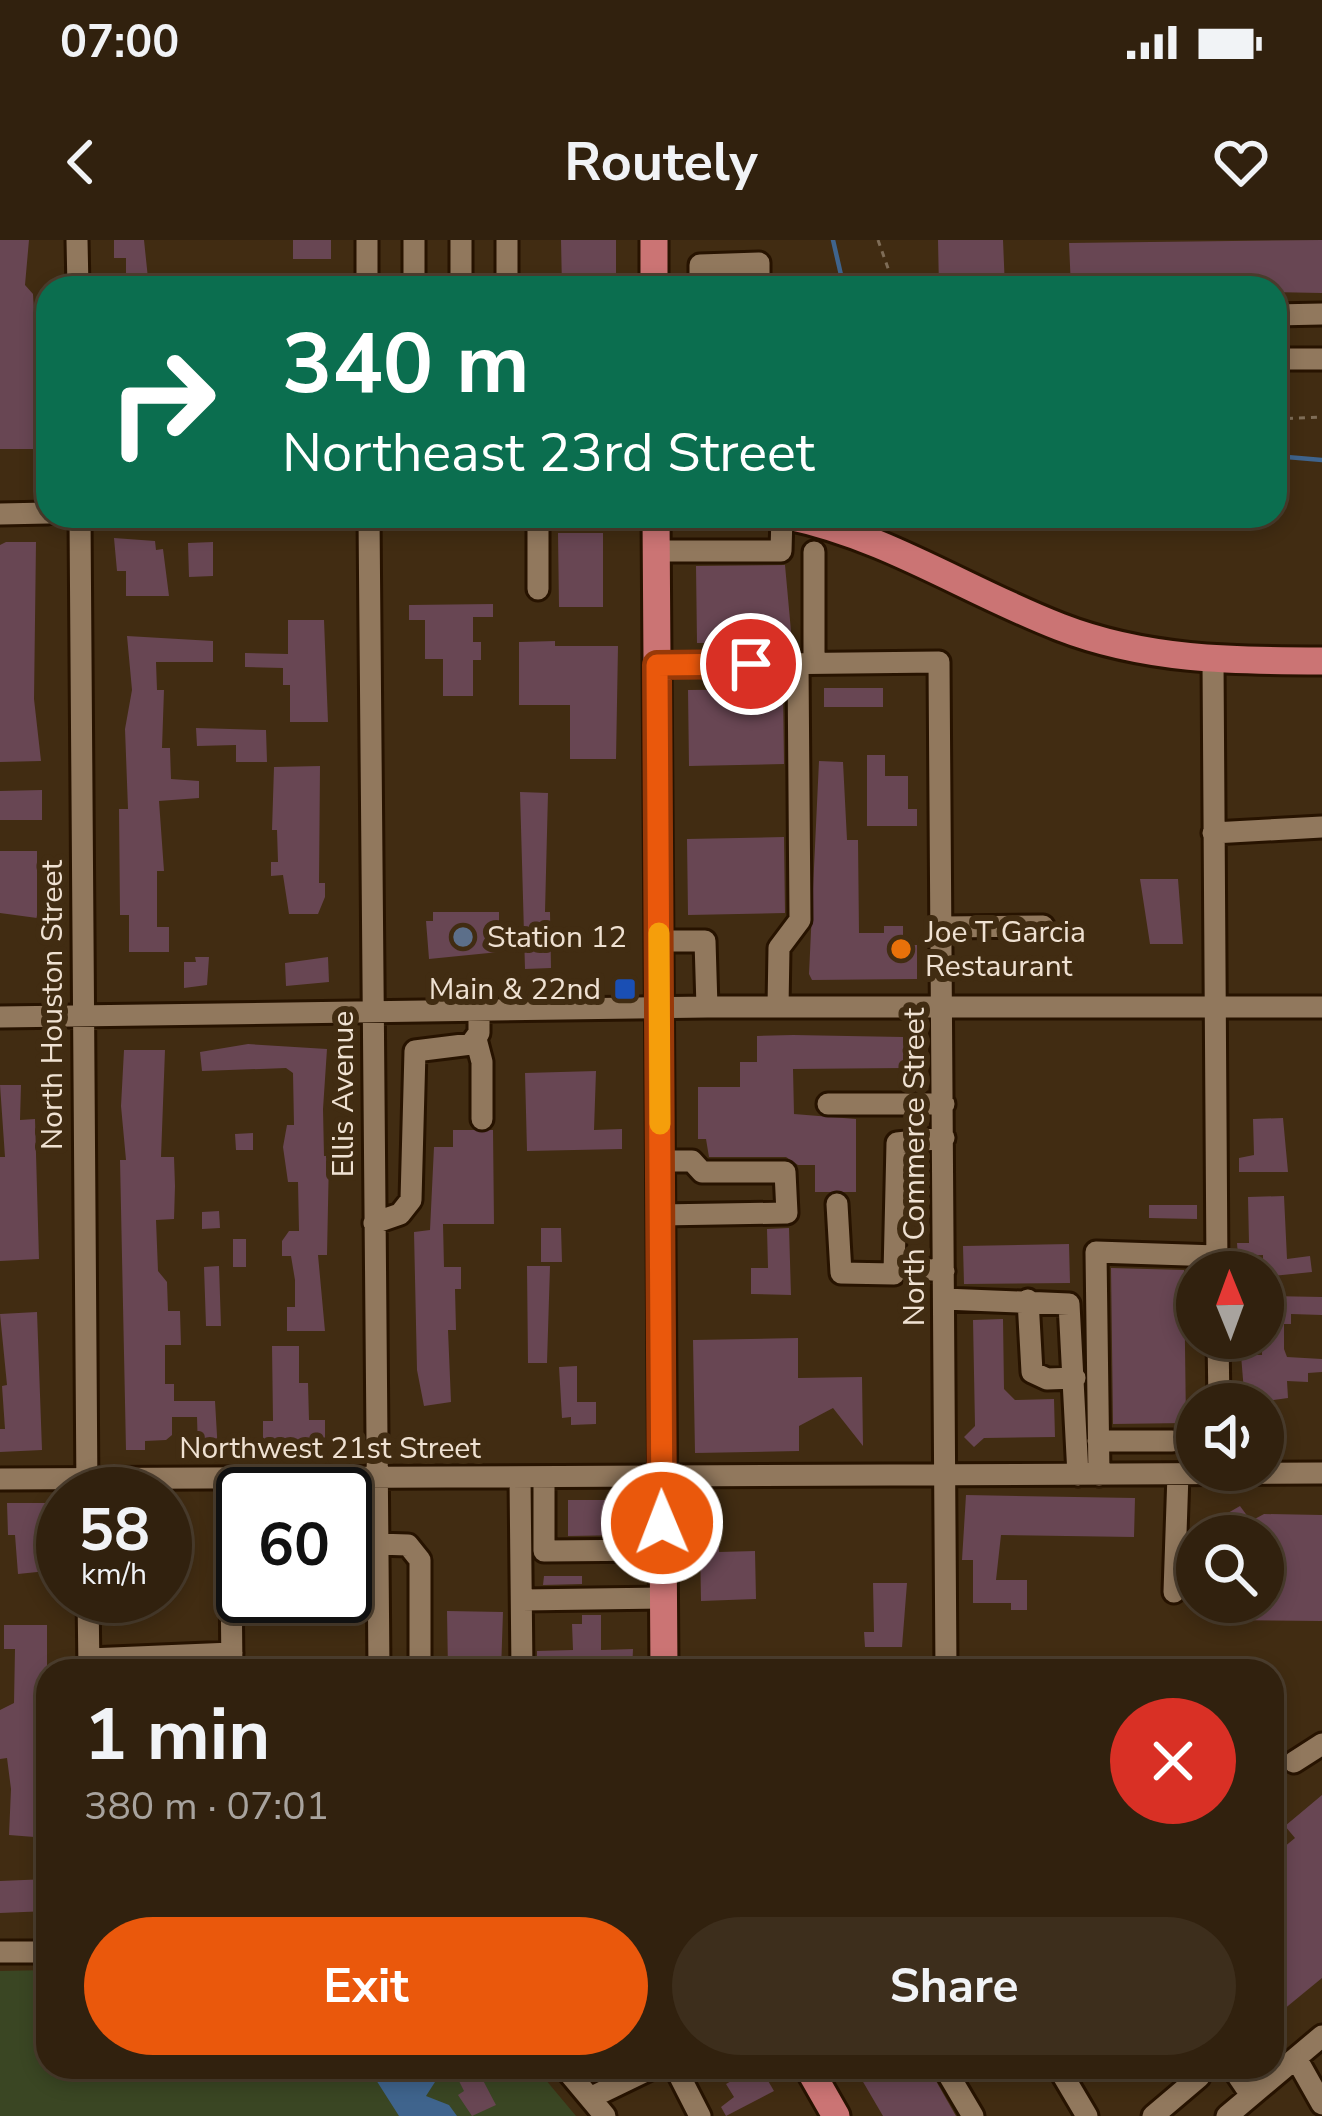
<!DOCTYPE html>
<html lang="en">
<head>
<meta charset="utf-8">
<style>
	body { margin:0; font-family:"Nunito Sans",sans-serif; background:#3d2e1c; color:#f1f3f6; height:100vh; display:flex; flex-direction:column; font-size:45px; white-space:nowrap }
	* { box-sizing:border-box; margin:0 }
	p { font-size:39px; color:#a8a39e }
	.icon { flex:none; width:66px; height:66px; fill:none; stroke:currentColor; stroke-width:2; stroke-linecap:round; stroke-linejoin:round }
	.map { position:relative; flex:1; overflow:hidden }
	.drawer { position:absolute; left:36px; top:1419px; width:1248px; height:420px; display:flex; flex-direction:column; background:#31210e; border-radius:36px; box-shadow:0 6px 18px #0003,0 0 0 3px #4c3e2e }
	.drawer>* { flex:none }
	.hud { position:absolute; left:36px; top:36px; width:1251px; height:252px; border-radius:36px; box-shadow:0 6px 18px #0003,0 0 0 3px #4c3e2e; background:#0b6e4f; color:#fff; overflow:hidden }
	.needle { width:78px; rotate:359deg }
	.tools { position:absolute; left:1176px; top:1011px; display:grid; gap:24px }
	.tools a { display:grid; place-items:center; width:108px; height:108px; border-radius:50%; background:#31210e; box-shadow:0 6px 18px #0003,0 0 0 3px #4c3e2e; font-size:60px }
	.speed { position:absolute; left:36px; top:1227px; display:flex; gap:24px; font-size:60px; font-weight:700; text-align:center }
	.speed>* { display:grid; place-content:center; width:156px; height:156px; border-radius:50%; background:#31210e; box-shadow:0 6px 18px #0003,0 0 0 3px #4c3e2e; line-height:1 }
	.speed small { font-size:30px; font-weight:400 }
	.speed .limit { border:6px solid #111; border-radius:18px; background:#fff; color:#111 }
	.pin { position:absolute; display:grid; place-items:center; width:102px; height:102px; color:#fff; margin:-51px; border:6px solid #fff; border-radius:50%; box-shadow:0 3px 12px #0007 }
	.me { position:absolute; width:132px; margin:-66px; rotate:359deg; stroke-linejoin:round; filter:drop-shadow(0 0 9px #0008) }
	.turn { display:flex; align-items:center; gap:42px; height:252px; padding:0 48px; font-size:54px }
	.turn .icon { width:156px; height:156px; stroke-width:2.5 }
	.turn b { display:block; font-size:84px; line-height:102px }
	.round { display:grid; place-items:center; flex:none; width:126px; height:126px; border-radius:63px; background:#3d2e1c }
	.overview { display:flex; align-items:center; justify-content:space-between; height:204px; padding:0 48px }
	h1 { font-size:72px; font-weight:700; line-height:90px }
	.button { display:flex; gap:24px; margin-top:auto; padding:24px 48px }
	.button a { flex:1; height:138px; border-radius:72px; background:#ea580c; color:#fff; font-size:48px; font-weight:700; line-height:138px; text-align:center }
	.button a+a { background:#3d2e1c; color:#f1f3f6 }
	.status { display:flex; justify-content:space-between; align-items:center; height:84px; padding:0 60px; background:#31210e; direction:ltr }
	.status svg { height:33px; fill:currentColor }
	header { display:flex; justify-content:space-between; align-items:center; height:156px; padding:0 48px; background:#31210e; font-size:54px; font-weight:700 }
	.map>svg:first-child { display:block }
	.green { fill:#3a4623 }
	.water { fill:#3f648d }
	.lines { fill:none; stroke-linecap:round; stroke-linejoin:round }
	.stream { stroke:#3f648d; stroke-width:4.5 }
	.building { fill:#684653 }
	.minor-casing { stroke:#271300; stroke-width:27 }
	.major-casing { stroke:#271300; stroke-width:33 }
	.path { stroke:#7f6d57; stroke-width:3; stroke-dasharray:6 6; stroke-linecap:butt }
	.minor { stroke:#91785d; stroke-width:21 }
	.major { stroke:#cb7474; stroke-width:27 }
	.route-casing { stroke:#983908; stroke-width:30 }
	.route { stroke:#ea580c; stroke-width:21 }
	.slow { stroke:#f59e0b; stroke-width:21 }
	.service-dot { fill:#5c6f8a; stroke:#412c12; stroke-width:4.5 }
	.food-dot { fill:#e8710a; stroke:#412c12; stroke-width:4.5 }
	.transit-dot { fill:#1a4fb4; stroke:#412c12; stroke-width:4.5 }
	.labels { text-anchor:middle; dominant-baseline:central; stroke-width:12; stroke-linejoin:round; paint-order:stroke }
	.poi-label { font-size:30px; fill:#efe1d2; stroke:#412c12; text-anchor:start }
	.street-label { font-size:30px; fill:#efe1d2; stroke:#412c12 }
</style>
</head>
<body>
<div class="status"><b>07:00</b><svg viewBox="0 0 49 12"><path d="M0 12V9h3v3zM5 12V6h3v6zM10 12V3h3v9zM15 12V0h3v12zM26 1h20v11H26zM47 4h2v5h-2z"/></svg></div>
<header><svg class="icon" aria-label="back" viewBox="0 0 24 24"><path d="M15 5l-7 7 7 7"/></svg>Routely<svg class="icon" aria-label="heart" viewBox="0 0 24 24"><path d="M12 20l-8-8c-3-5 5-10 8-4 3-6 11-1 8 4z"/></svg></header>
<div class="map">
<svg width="1322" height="1876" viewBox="0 0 1322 1876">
	<rect width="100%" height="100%" fill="#412c12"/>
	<path class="green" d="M48,1730v97h487l41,49h-576v-145z"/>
	<path class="water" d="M381,1827h47l7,15 -9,14 23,9 8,11h-58l-28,-44z"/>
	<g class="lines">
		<path class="stream" d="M833,0l11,48
			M1275,216l47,4"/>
	</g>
	<path class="building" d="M0,0h29l-4,45 8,9 7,131v21l-6,3h-34z
		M114,0h30l5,48h-23v-30h-12z
		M293,0h38v19h-38z
		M561,0h55v48h-54z
		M938,0h65l2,48h-66z
		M1322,0v53l-251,-5 -2,-45z
		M558,293h45v74h-44z
		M114,298l41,3 1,9 7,-1 6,47h-43v-25h-9z
		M6,302h30l-2,157 7,62 -41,1v-217z
		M213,302v34l-24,1 -1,-34z
		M785,325l7,77 -95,1 -1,-77z
		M493,364v13h-20v25h8v18h-8v36h-30v-37h-18v-39h-16v-15z
		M288,380h36l4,102h-38v-37h-7v-17l-38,-1v-14l43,1z
		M127,396l86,5v21h-57l1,28h7l-2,58h8l1,31 28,2v17l-40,3 5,70h-7v56h12v25h-40v-37h-9l-1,-106h9l-3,-80 7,-39z
		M555,401v5h63l-2,113h-46v-54h-51v-63z
		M824,448h59v19h-59z
		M783,449l1,75 -95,2 -1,-76z
		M196,488l70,2 1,32h-31v-17l-39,1z
		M867,515h18v21h23v33h9v17h-50z
		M819,521l24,1 4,78h11l1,93h25v-7h19v19h14v34l-105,1 -3,-6z
		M320,526l-1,117h6v14l-7,17h-29l-6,-39 -12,1v-14h7l-1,-32h-5l2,-63z
		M42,550v30h-42v-29z
		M520,552l28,1 -3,119h5l1,56 -26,1z
		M784,597l1,76 -97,2 -1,-76z
		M0,611h37v67l-37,-5z
		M1140,639h38l5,65h-33z
		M433,672h66v40l-70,7 -3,-38h7z
		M195,717h14l-2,28 -23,3v-26h12z
		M328,717l1,25 -43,4 -1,-23z
		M793,795l110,2 1,31 -111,1 1,45 62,5v73h-41v-27h-17l-12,-8h-77l-3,-18h-8v-52h42v-25h17v-26z
		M248,804l79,5 -4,60 1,47h5l-2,99h-9l7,76h-38v-24h8v-27l-4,-24h-9v-15l7,-10h10l-1,-49h-10l-5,-35 4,-22h7l-1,-52 -7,-5 -84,3 -2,-19z
		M124,810h41l-4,107h13l1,29 -1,33 -18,1 2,51 9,11 1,29h12l1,34h-16v39h9v17h41l3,52 -20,-4 -1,-32h-25v18l-6,5 -21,1v9h-19l-6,-290h6l-5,-54z
		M596,831l-2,59 28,-1v20l-95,2 -2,-78z
		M0,845h21l-1,35 15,-1 4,140 -39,2v-104h5z
		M1283,878l5,54h-49v-14l15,-3 -1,-36z
		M453,890h40l1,94h-51l1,43h17v22h-6l1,41h-8l3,72 -27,4 -7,-36 -3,-138 16,-2 4,-83h19z
		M253,893v17h-17l-1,-16z
		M1284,956l3,63 23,-3 2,16 -49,5v-22l-25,1 -1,-13h12l-1,-46z
		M1149,965h48v14l-48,-1z
		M219,971l1,17 -18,1v-17z
		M541,988h20l1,34h-21z
		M789,988l2,67 -40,-1v-26h17l-1,-39z
		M233,999h13v28h-13z
		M1069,1004l1,39 -106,1 -1,-38z
		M219,1026l2,60h-15l-2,-59z
		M527,1026h23l-3,97h-19z
		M1111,1028l73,2 2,153 -73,1z
		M1263,1056l59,1v18l-31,-1v10h-7v25l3,8 35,2v13l-14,1v9l-21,-1 1,17 -43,6 -4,-49h21z
		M37,1072l5,138 -42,2v-23h5l-3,-43 5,-1 -7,-71z
		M1003,1079l1,70 11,11 39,-1 1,38 -71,1 -10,9 -10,-10 11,-11 -2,-106z
		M798,1098v40l64,-1 1,69 -30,-38 -34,18v25l-104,2 -2,-113z
		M272,1106h27v37h9l1,37h16v32l-62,-5v-26h10z
		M577,1126v36h19v22l-25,1v-8l-9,1 -3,-51z
		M966,1255l169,3 -1,39 -133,-2 -5,45h31v30h-16v-7h-38v-43h-11z
		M568,1260h60v35l-60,1z
		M7,1263h53v14h-6l-7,18v36l-29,3 -3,-39h-7z
		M184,1264v15h-19v-14z
		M1240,1266l11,15 13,-7 58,1v106l-98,-1 1,-18h38v-66h-39l-10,-15z
		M719,1300v12l36,-1 1,48 -55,2 -1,-60z
		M544,1336h38v8l-39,1z
		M873,1343h34l-5,64h-37l-1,-15h10z
		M447,1371l56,1 -2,59h-53z
		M582,1375h19v35l32,-1 -1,22h-95v-20l36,-1 -1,-26h10z
		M4,1385h43v213l-38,-3 2,-46 -4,-31 -7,1v-49l14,-7 1,-54h-11z
		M1322,1555v183l-39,32 -11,-13v-140l23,-19 -10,-12z
		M48,1639v32l-48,2v-32z
		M452,1827h24l20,38 -24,11 -14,-21 6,-4z
		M728,1827h32l14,24 -48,25 -5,-9 13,-10 -8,-13 9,-5z
		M873,1827h55l28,49h-73l-24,-41z"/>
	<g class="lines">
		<defs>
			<path id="minor" d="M77,0l1,48
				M367,0v48
				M414,0v48
				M461,0v48
				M507,48v-48
				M700,48v-23l59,-2v25
				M1275,75l47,-1
				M1275,119h47
				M0,274l48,-1
				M80,276l7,978
				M369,276l10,1155
				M656,311h125l1,-35
				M814,312v111
				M538,349v-73
				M1213,421l4,611
				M657,425l282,-3 7,1009
				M1213,593l109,-6
				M943,687l100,-1
				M659,701h46l2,66
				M778,767l1,-59 21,-28 -2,-257
				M0,777l707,-10h615
				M476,799l6,23v57
				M828,864h116
				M660,921h32l10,11h83l2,41 -127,2
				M837,964l4,69 53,1 3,-131 47,-5
				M374,983l26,-9 11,-14 4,-149 56,-7 8,-11v-22
				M897,1027l47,4
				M944,1059l125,5 9,171
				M1028,1060l4,72 15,7 28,-1
				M1218,1098l1,66
				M1098,1201h74
				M1099,1235l-3,-223 121,4
				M520,1237l2,194
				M544,1237v74l119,-1
				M230,1238l2,193
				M0,1239l1322,-6
				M377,1304l31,1 12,15v111
				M1174,1352l4,-118
				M88,1356l1,74
				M522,1360l141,-2
				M89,1419l143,-6
				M1294,1522l28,-18
				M0,1712h48
				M1296,1818l26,46
				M564,1827l41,49
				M675,1827l25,49
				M944,1827l29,49
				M1058,1827l29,49
				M1232,1827l19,28
				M590,1858l64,-31
				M1153,1876l46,-39 4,-10
				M1227,1876l95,-80"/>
			<path id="major" d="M654,0v48
				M656,276l8,1155
				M789,276c99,21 178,75 271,111 85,33 172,34 262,34
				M808,1827l28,49"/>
		</defs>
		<use href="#minor" class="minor-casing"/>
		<use href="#major" class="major-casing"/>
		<path class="path" d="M878,0l17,48
			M1275,179l47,-2"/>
		<use href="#minor" class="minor"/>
		<use href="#major" class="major"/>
	</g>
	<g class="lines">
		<defs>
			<path id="route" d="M662,1283l-5,-858 94,-1"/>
		</defs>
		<use href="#route" class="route-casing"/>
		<use href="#route" class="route"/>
		<path class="slow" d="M659,693l1,191"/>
	</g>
	<circle class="service-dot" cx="463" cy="697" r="12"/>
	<circle class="food-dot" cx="901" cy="709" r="12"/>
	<rect class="transit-dot" x="613" y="737" width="24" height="24" rx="6"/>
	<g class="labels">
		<g class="poi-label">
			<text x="925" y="692">Joe T Garcia<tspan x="925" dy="34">Restaurant</tspan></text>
			<text x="487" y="697">Station 12</text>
			<text x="601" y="749" text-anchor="end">Main &amp; 22nd</text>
		</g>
		<g class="street-label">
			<text transform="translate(52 765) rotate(-90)">North Houston Street</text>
			<text transform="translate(343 854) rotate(-90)">Ellis Avenue</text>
			<text transform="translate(914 927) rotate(-90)">North Commerce Street</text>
			<text x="330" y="1208">Northwest 21st Street</text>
		</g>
	</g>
</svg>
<div class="tools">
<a><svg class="needle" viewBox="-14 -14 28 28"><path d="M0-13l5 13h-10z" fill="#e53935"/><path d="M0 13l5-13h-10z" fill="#a8a39e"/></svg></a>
<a><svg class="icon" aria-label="sound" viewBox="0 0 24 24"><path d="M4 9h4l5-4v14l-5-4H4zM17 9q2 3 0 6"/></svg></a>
<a><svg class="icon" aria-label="search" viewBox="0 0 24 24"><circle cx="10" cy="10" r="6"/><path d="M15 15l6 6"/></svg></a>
</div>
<div class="speed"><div>58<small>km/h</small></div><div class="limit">60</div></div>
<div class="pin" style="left:751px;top:424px;background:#d93025"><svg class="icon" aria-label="arrive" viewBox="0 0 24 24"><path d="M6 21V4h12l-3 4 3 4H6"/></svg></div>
<svg class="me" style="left:662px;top:1283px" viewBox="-20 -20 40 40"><circle r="17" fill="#ea580c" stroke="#fff" stroke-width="3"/><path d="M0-11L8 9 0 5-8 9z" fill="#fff"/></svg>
<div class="hud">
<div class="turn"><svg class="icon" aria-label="right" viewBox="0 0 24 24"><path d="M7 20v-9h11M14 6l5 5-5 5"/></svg><div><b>340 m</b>Northeast 23rd Street</div></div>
</div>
<section class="drawer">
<div class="overview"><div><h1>1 min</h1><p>380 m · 07:01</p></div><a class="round" style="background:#d93025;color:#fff"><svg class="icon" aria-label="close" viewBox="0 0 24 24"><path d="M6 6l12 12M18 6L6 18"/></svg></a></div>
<div class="button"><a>Exit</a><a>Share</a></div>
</section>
</div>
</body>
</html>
